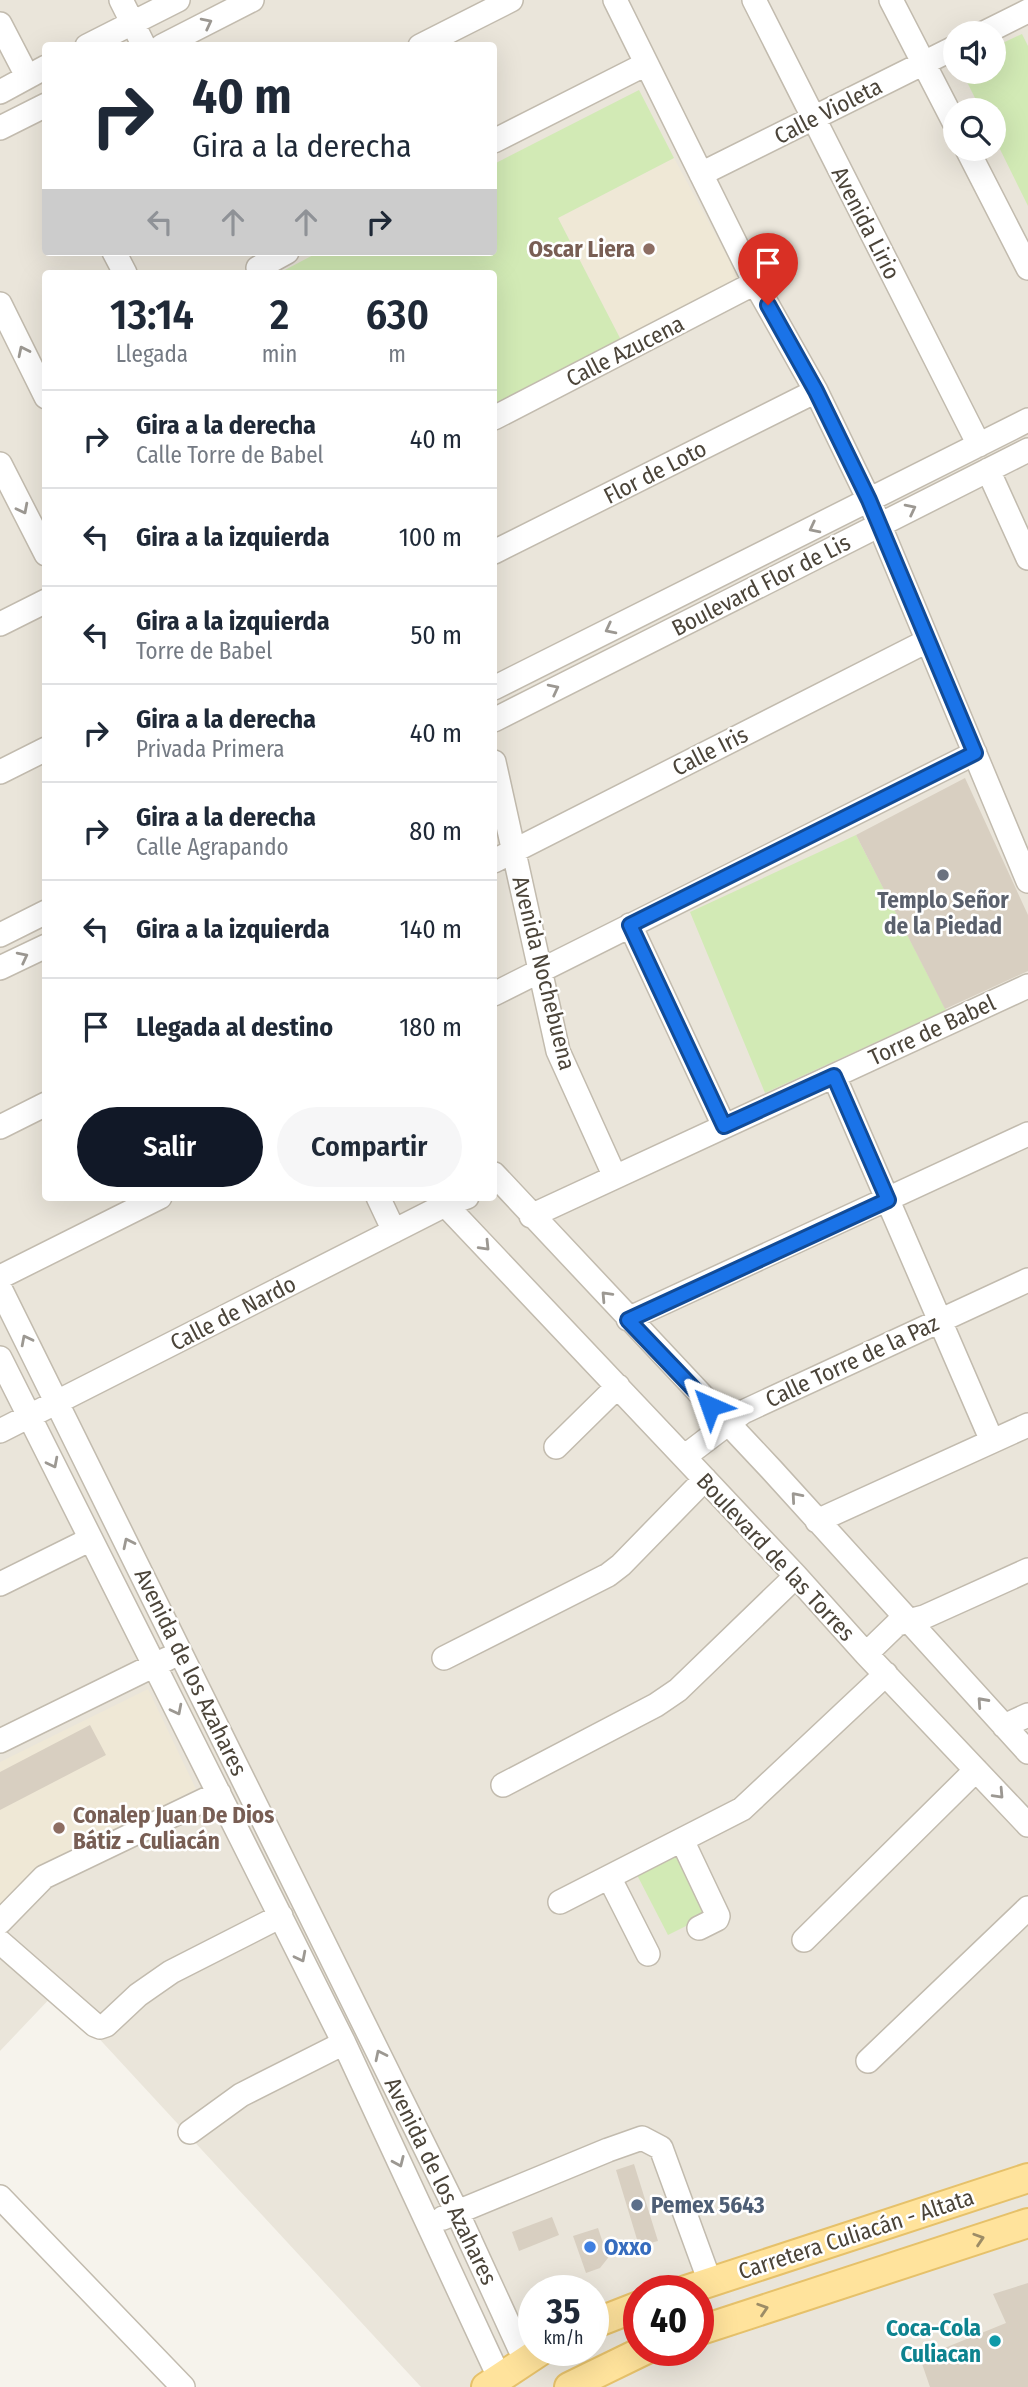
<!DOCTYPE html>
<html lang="es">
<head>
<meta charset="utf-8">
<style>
	body { margin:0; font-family:"Fira Sans Condensed",sans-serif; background:#f6f6f7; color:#1f2937; height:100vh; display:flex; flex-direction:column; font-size:26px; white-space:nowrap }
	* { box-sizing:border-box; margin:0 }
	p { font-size:23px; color:#747a83 }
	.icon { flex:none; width:38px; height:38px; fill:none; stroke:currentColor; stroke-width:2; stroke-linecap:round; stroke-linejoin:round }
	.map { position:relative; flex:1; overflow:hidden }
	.panel { position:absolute; left:42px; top:270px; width:455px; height:931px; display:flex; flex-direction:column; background:#fff; border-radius:7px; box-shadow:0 7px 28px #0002 }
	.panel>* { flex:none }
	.banner { position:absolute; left:42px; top:42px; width:455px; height:214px; border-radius:7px; box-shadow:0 7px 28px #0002; background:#fff; color:#1f2937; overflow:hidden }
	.fabs { position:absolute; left:943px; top:21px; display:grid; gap:14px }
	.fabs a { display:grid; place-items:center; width:63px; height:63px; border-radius:50%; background:#fff; box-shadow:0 7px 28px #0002; font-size:35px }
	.speed { position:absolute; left:518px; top:2275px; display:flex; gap:14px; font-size:35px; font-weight:700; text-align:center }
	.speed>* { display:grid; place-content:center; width:91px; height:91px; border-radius:50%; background:#fff; box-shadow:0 7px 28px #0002; line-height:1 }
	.speed small { font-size:18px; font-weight:400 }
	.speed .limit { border:10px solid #d22; background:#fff; color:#111 }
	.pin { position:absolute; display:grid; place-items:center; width:60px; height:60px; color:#fff; margin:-72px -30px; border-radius:50% 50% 50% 0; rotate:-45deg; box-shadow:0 0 7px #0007 }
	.pin .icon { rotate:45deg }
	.me { position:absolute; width:77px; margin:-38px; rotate:317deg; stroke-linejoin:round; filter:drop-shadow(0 0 5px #0008) }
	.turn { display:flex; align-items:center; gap:24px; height:147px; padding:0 35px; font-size:32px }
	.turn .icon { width:91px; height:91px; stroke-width:2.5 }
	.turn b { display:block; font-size:49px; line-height:60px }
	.lanes { display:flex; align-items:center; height:66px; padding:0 35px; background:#0003; justify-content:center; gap:35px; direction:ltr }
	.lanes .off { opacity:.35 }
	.eta { display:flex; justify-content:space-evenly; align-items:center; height:119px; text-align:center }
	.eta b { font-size:42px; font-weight:600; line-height:49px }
	.cta { display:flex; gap:14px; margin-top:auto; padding:14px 35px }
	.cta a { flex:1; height:80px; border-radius:42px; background:#111827; color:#fff; font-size:28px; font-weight:600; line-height:80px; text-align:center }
	.cta a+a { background:#f6f6f7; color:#1f2937 }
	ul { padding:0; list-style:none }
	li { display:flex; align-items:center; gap:21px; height:98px; padding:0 35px; border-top:2px solid #e0e1e3 }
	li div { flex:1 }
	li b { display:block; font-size:26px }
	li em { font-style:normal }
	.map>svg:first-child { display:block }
	.residential { fill:#eae5da; fill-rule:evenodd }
	.education { fill:#efe8d6 }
	.green { fill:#d2eab5 }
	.building { fill:#d8cfc1 }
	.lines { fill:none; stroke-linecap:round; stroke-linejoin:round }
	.minor-casing { stroke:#c2bbae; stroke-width:26 }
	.major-casing { stroke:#e6c16a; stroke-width:32 }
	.minor { stroke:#fff; stroke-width:23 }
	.major { stroke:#ffe39c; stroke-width:28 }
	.oneway { stroke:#9c9892 }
	.oneway2 { stroke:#9c8c66 }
	.route-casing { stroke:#114b97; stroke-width:18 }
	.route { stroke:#1a73e8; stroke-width:12 }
	.education-dot { fill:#8d6e63; stroke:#fff; stroke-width:2.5 }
	.worship-dot { fill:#6b7280; stroke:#fff; stroke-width:2.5 }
	.service-dot { fill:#5c6f8a; stroke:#fff; stroke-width:2.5 }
	.shop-dot { fill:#3f7fe0; stroke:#fff; stroke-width:2.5 }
	.culture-dot { fill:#0f9aa8; stroke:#fff; stroke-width:2.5 }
	.labels { text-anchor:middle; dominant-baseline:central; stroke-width:5; stroke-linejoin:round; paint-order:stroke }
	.street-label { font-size:23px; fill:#4b4439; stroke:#fff }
	.education-label { font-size:23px; font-weight:bold; fill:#785e54; stroke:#fff; text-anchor:end }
	.worship-label { font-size:23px; font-weight:bold; fill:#5b616d; stroke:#fff }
	.service-label { font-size:23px; font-weight:bold; fill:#4e5e75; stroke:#fff; text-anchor:start }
	.shop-label { font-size:23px; font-weight:bold; fill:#366cbe; stroke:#fff; text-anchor:start }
	.culture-label { font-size:23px; font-weight:bold; fill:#0d838f; stroke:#fff; text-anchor:end }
</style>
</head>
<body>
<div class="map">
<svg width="1028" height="2387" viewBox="0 0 1028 2387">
	<rect width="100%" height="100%" fill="#f6f3ec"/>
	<path class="residential" d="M0,0h1028v2387h-607l-365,-395 -56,59zM956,33h38v39h-38zM46,46h448v206h-448zM956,110h38v39h-38zM46,273h448v924h-448zM534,2291h59v59h-59zM639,2291h59v59h-59z"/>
	<path class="education" d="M674,158l66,122 -118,62 -64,-124z
		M148,1689l48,100 -156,78 -40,46v-151z"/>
	<path class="green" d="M1022,34l6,12v160l-34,-69v-27h-13l-19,-38h32v-25z
		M639,90l35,68 -116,60 64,124 -128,65v-134h-215l40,-21h175v-88z
		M856,835l90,175 -181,83 -75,-181z
		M683,1851l31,61 -46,23 -32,-62z"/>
	<path class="building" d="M965,778l63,137v56l-83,38 -89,-174z
		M90,1725l16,30 -106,55v-38z
		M634,2164l24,77 -19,5 -23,-76z
		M552,2217l7,18 -40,16 -7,-19z
		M598,2228l10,30 -8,10 -14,5 -13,-37z
		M1028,2283v104h-98l-10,-29 86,-35 -13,-29z"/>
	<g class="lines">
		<defs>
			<path id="minor" d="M121,0l23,46
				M615,0l140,283 61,108 53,109 159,381
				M754,0l225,445
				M891,0l65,126
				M0,24l27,52
				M984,33l44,-22
				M87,46l91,-46
				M162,46l90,-46
				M420,46l91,-46
				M0,92l46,-25
				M0,128l46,-23
				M494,141l152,-77
				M967,149l61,119
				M701,174l255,-127
				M114,252l11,21
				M258,268l29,-16
				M0,304l46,93
				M494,418l261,-135
				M0,464l46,90
				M988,470l40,88
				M494,552l322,-161
				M0,624l46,-23
				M494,688l534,-268
				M494,720l534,-270
				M494,762l64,289 57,126
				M0,772l46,-23
				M494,861l433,-220
				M630,925l94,201
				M0,935l46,-23
				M0,968l46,-22
				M494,994l481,-241
				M834,1076l158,365
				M0,1127l46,-23
				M494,1174l277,295 257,283
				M378,1197l16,34
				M438,1197l246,260 112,119 70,78 162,171
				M531,1216l497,-230
				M0,1277l160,-80
				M0,1288l457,924 68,148
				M628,1319l400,-185
				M0,1358l344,685 155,334
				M0,1431l445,-226 22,-8
				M556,1447l62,-61
				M684,1457l59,-45 285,-132
				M817,1521l211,-96
				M0,1584l91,-45
				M866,1654l31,-30 27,-7 104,-47
				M444,1658l164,-83 13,-10 84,-86
				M1004,1726l24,-11
				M0,1741l167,-82
				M503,1785l153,-80 22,-15 118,-114
				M682,1840l36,76 -1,3 -18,9
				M609,1877l39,77
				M560,1902l182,-93 144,-135
				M0,1922l44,-45 175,-84
				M804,1940l172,-170
				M0,1942l95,83 5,2 6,-2 32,-30 33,-23 110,-56
				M868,2061l160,-153
				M190,2132l51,-37 103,-52
				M0,2197l183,190
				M443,2218l165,-68 34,-12 19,10 49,134"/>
			<path id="major" d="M683,2291l345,-113
				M593,2324l46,-18
				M698,2331l330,-108
				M486,2387l56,-37
				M569,2387l76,-37"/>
		</defs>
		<use href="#minor" class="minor-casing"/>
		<use href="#major" class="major-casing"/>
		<use href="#minor" class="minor"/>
		<use href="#major" class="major"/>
	</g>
	<defs><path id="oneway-chevron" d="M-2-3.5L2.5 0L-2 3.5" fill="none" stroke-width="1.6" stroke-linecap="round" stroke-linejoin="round" transform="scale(1.75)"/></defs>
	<g class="oneway">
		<use href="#oneway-chevron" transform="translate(207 23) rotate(-27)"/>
		<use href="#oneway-chevron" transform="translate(23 351) rotate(-116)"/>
		<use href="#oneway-chevron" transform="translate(23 509) rotate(63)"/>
		<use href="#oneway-chevron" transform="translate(911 509) rotate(-27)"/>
		<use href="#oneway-chevron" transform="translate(814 528) rotate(153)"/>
		<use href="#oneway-chevron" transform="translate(610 629) rotate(153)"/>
		<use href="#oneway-chevron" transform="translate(554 689) rotate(-27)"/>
		<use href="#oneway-chevron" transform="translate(23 957) rotate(-27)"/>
		<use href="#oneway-chevron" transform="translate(485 1246) rotate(46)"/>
		<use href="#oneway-chevron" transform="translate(606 1296) rotate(-133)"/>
		<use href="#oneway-chevron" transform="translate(26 1340) rotate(-117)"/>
		<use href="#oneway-chevron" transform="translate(53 1463) rotate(63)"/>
		<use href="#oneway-chevron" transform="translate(796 1497) rotate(-131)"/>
		<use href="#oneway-chevron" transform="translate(128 1543) rotate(-116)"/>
		<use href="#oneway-chevron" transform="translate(982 1702) rotate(-132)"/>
		<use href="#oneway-chevron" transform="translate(177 1710) rotate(63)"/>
		<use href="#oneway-chevron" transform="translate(999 1794) rotate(47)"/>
		<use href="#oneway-chevron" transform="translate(301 1957) rotate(63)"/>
		<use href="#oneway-chevron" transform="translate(380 2055) rotate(-116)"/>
		<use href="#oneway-chevron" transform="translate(399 2162) rotate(66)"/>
	</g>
	<g class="oneway2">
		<use href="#oneway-chevron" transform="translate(979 2239) rotate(-18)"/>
		<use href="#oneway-chevron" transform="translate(763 2309) rotate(-18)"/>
	</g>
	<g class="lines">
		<defs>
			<path id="route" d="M710,1406l-82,-86 260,-120 -54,-124 -110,50 -94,-201 345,-172 -106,-253 -53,-109 -48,-86"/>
		</defs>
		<use href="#route" class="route-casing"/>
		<use href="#route" class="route"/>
	</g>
	<g class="education-dot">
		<circle cx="649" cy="249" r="7"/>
		<circle cx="59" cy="1828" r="7"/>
	</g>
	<circle class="worship-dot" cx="943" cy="875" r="7"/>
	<circle class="service-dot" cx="637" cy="2205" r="7"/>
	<circle class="shop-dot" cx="590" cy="2247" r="7"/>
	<circle class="culture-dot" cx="995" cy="2341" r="7"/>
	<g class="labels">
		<g class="street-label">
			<text transform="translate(828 111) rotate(-27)">Calle Violeta</text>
			<text transform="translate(866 223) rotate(63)">Avenida Lirio</text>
			<text transform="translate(625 351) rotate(-27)">Calle Azucena</text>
			<text transform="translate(655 472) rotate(-27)">Flor de Loto</text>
			<text transform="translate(761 585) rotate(-27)">Boulevard Flor de Lis</text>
			<text transform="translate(710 751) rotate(-27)">Calle Iris</text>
			<text transform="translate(544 973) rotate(76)">Avenida Nochebuena</text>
			<text transform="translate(932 1030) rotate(-25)">Torre de Babel</text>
			<text transform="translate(233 1313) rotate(-27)">Calle de Nardo</text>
			<text transform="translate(852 1361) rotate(-25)">Calle Torre de la Paz</text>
			<text transform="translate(776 1557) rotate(47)">Boulevard de las Torres</text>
			<text transform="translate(191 1672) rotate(64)">Avenida de los Azahares</text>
			<text transform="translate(441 2181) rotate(64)">Avenida de los Azahares</text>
			<text transform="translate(856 2234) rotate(-18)">Carretera Culiacán - Altata</text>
		</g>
		<g class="education-label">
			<text x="635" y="249">Oscar Liera</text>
			<text x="73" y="1815" text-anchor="start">Conalep Juan De Dios<tspan x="73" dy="26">Bátiz - Culiacán</tspan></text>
		</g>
		<g class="worship-label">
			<text x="943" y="900">Templo Señor<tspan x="943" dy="26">de la Piedad</tspan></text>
		</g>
		<g class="service-label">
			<text x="651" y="2205">Pemex 5643</text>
		</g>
		<g class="shop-label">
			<text x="604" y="2247">Oxxo</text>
		</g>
		<g class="culture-label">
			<text x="981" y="2328">Coca-Cola<tspan x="981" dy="26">Culiacan</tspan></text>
		</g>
	</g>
</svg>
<div class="fabs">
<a><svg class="icon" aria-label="sound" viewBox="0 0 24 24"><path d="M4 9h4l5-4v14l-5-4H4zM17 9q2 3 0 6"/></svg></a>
<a><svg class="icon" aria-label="search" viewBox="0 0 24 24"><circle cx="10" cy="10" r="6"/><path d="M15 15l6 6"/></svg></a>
</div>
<div class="speed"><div>35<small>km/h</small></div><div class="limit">40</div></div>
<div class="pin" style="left:768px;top:305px;background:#d93025"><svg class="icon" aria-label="arrive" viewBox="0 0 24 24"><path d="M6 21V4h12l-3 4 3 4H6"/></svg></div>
<svg class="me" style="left:710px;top:1406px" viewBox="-20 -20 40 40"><path d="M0-17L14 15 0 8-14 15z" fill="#1a73e8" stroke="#fff" stroke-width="4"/></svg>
<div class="banner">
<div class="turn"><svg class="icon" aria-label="right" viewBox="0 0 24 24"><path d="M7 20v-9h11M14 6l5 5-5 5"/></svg><div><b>40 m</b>Gira a la derecha</div></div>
<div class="lanes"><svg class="icon off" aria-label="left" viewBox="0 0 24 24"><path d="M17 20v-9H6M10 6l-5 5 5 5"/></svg><svg class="icon off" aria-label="ahead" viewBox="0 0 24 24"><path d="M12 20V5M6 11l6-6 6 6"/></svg><svg class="icon off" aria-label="ahead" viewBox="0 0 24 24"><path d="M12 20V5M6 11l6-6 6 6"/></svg><svg class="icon" aria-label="right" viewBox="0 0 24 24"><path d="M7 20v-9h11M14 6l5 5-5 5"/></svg></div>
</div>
<section class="panel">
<div class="eta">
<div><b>13:14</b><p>Llegada</p></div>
<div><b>2</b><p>min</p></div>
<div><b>630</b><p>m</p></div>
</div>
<ul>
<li><svg class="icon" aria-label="right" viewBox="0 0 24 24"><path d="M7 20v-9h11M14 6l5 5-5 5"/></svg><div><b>Gira a la derecha</b><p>Calle Torre de Babel</p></div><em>40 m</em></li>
<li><svg class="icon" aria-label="left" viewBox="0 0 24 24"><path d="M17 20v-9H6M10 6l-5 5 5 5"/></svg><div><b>Gira a la izquierda</b></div><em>100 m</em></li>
<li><svg class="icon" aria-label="left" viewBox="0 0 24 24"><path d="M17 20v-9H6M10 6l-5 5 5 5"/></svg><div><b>Gira a la izquierda</b><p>Torre de Babel</p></div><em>50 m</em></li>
<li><svg class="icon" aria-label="right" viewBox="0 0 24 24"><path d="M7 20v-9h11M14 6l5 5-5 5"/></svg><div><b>Gira a la derecha</b><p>Privada Primera</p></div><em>40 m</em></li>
<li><svg class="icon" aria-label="right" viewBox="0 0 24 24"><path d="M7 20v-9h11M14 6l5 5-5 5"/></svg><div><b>Gira a la derecha</b><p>Calle Agrapando</p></div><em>80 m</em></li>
<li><svg class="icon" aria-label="left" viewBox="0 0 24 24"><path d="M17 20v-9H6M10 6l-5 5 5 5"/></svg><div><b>Gira a la izquierda</b></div><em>140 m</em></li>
<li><svg class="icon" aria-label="arrive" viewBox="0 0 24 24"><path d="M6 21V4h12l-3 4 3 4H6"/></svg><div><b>Llegada al destino</b></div><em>180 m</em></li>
</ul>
<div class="cta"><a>Salir</a><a>Compartir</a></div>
</section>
</div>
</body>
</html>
